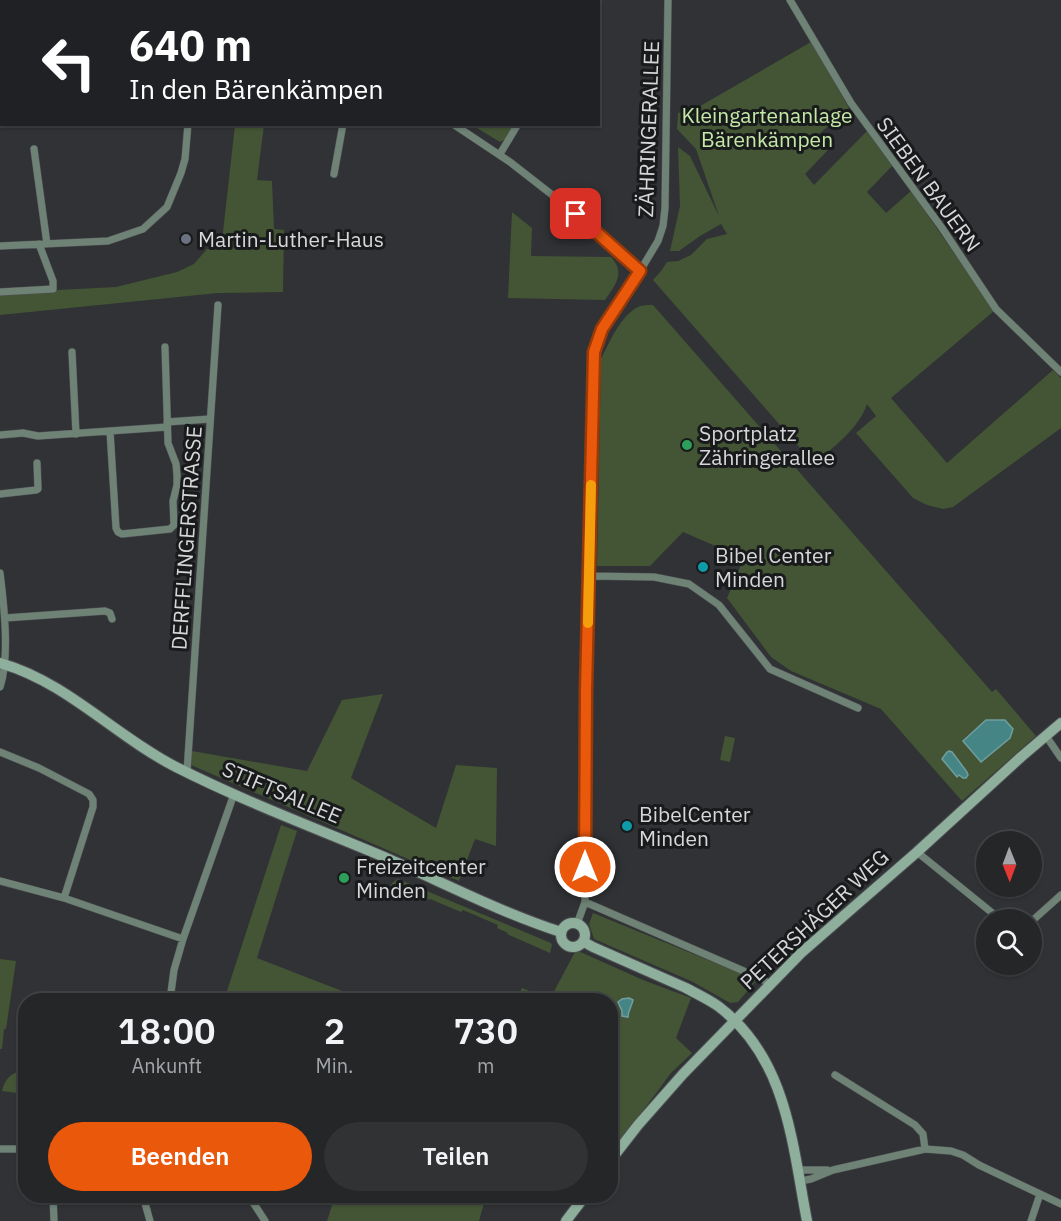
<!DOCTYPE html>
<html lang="de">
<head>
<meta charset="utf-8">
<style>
	body { margin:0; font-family:"IBM Plex Sans",sans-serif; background:#303234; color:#f1f3f6; height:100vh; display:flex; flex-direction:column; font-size:22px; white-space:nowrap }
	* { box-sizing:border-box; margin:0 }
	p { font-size:20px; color:#a3a5a8 }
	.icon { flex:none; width:33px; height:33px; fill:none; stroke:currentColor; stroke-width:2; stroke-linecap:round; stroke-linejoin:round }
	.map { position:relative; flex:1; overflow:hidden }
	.drawer { position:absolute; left:18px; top:993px; width:600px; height:210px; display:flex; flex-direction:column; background:#242628; border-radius:24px; box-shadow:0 2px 4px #0004,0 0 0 2px #414345 }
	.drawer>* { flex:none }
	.guide { position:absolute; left:0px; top:0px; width:600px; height:126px; box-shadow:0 2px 4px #0004,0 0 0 2px #414345; background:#202124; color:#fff; overflow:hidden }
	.needle { width:39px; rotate:179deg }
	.fabs { position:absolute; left:976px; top:831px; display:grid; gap:12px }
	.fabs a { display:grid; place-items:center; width:66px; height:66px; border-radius:50%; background:#242628; box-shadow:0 2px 4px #0004,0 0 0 2px #414345; font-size:30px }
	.pin { position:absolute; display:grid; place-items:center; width:51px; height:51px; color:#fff; margin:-26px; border-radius:12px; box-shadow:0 3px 9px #0006 }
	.me { position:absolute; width:66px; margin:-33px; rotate:0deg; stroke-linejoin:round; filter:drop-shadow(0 0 4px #0008) }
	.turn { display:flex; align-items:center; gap:21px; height:126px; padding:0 30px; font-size:27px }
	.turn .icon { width:78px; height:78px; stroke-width:2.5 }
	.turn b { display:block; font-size:42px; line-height:51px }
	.eta { display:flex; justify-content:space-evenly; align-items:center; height:102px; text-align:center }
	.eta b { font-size:36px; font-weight:600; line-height:42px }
	.action { display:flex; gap:12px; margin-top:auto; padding:12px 30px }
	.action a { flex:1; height:69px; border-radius:36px; background:#ea580c; color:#fff; font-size:24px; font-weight:600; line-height:69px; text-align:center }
	.action a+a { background:#303234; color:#f1f3f6 }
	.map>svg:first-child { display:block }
	.green { fill:#435535 }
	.water { fill:#468586; stroke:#719e9f; stroke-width:1.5 }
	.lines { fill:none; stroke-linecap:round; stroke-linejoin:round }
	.street-casing { stroke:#4e5053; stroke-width:8 }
	.secondary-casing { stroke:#4e5053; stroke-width:12 }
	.street { stroke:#6e8276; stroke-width:7 }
	.secondary { stroke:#8faf9d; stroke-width:10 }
	.route-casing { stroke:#983908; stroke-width:15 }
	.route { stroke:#ea580c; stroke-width:10 }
	.slow { stroke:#f59e0b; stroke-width:10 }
	.worship-dot { fill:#6b7280; stroke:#191a1b; stroke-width:2 }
	.leisure-dot { fill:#2e9e5b; stroke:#191a1b; stroke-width:2 }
	.culture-dot { fill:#0f9aa8; stroke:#191a1b; stroke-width:2 }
	.labels { text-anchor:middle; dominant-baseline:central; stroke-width:6; stroke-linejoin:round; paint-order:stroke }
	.park-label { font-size:21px; fill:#c4e9a7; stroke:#191a1b }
	.street-label { font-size:21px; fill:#d6d7d9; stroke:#191a1b }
	.poi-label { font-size:21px; fill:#d6d7d9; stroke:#191a1b; text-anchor:start }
</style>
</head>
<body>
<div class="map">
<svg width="1061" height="1221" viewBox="0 0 1061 1221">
	<rect width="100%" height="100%" fill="#303235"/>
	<path class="green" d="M811,42l38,66 -31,27 9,16 -22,23 9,11 53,-54 25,35 -25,26 19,21 25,-22 83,120 -103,87 56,65 106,-93 8,8v50l-108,79 -10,2 -16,-4 -14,-7 -57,-65 20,-17 -9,-12c-8,25 -34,43 -53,60l-161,-184 8,-9 6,-9 11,-1 13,-6 16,-16 20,-5 -6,-10 -21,12 -21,15h-9l10,-45 -2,-59 12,9 29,60 -23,-67 -19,-20 1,-16 17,-4z
		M235,125h29l-7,55 15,1 2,48 10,1 -1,62 -65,1 -218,22v-22l116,-6 61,-15 17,-8 13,-15 14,1z
		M472,125h44l-10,14 -6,3z
		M512,212l20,16 -1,28 80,1c15,16 4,28 -6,43l-97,-2z
		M653,305l339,387 4,-3 40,47 -74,65 -81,-92 -90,-38 -20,-14 -44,-59 14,-33 -14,-14 -44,-19 -33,34h-53l4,-207c8,-16 20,-44 37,-52 4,-2 10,-2 15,-2z
		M383,694l-32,84 85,50 20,-63 41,3 -1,78 -21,-7 -16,42 -268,-116 1,-14 115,20 35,-71z
		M725,736l10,2 -5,24 -10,-2z
		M281,825l16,6 -40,127 108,42h-141z
		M398,879l153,64 1,2 -2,8 -43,-19 1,-1 -11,-5 1,-3 -35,-15 -2,2 -31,-13 -9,2 -27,-12 -2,5 -2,-1c-3,-6 3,-12 8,-14z
		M593,913l164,67 -19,22 -8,1 -37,-21 -99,-43 -5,-15z
		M576,950l67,30 48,18 -15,40 16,15 -21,20 -60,81 -1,-154h-57l-3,-1z
		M0,959l16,2 -10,68h-2l-2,20h-2z
		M522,988l17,7 -1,5h-22z
		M24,1070h1v24l-23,-3c3,-13 9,-18 22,-21z
		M335,1196h151l-7,25h-152z"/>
	<path class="water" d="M986,720h19l8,9 -3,9 -29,24 -18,-21z
		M949,751l3,1 15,20 1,3 -2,3h-3l-4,-3 -2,2 -15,-18 5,-7z
		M629,998l4,2c-1,6 -5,10 -5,17l-6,-1v-5l-4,-9 4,-3z"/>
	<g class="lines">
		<defs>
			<path id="street" d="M26,0v2
				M186,0l5,2
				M790,0l61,103 91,125 54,81 65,63
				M119,2l1,-2
				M340,2v-2
				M425,2v-2
				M564,2v-2
				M453,124l57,38 59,46 71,63
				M34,149l13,95
				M500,154l18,-30
				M334,174l9,-50
				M0,246l108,-5 35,-12 24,-22 14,-34 4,-14 3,-35
				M0,292l53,-3v-8l-14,-37
				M72,352l4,82
				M167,422l43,-3
				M110,431l6,97 2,4 4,2 48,-5 4,-4 -1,-24 4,-16v-10l-1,-11 -8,-21 -3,-96
				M0,435l23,-2 15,3 129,-9
				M0,494l36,-4 2,-1 -1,-26
				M0,573c4,32 10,84 0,114
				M589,576l65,1 35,7 30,21 51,64 88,39
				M5,618l100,-7 5,2 2,6
				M1046,736l15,22
				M0,752l39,16 50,26 4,6v7l-29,91
				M187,772l31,-467
				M917,852l84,68
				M0,881l64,17 119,41
				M585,902l177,77 8,5
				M1032,921l29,-26
				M577,924l8,-22 1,-211 8,-339 8,-23 38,-58 18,-30 5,-15 2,-18 3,-208
				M170,1000l4,-30 9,-31 51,-145
				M835,1075l80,50 8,9 2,15
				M0,1149h26
				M797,1170h30
				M800,1181l11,-2 22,-9 92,-21 26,2 12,4 16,10 82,39
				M53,1196l1,25
				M143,1196l7,25
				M249,1196l16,25
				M1031,1221l9,-27"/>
			<path id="secondary" d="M0,663c67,19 115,73 176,104 69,35 142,62 213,92 57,25 113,54 172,73
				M561 935a12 12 0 1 1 24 0a12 12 0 1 1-24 0Z
				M584,942l9,5 93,41c11,6 22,11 32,18 69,52 74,137 89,215
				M610,1161l28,-36 45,-51 118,-121 116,-101 104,-95 40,-34
				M566,1221l19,-25"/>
		</defs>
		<use href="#street" class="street-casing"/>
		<use href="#secondary" class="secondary-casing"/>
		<use href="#street" class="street"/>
		<use href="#secondary" class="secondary"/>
	</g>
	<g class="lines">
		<defs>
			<path id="route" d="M576,214l64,57 -38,58 -8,23 -8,339 -1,176"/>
		</defs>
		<use href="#route" class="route-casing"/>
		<use href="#route" class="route"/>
		<path class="slow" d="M588,623l3,-138"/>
	</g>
	<circle class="worship-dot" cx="186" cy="239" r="6"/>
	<g class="leisure-dot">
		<circle cx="687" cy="445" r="6"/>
		<circle cx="344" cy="878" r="6"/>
	</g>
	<g class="culture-dot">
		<circle cx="703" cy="567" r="6"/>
		<circle cx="627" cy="826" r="6"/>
	</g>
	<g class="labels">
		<g class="park-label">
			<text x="767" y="115">Kleingartenanlage<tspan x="767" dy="24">Bärenkämpen</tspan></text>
		</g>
		<g class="street-label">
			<text transform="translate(648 129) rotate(-88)">ZÄHRINGERALLEE</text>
			<text transform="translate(929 184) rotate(54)">SIEBEN BAUERN</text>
			<text transform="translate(186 538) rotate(-86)">DERFFLINGERSTRASSE</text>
			<text transform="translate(282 792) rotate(23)">STIFTSALLEE</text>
			<text transform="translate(814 919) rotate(-43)">PETERSHÄGER WEG</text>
		</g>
		<g class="poi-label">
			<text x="198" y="239">Martin-Luther-Haus</text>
			<text x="699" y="433">Sportplatz<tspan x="699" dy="24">Zähringerallee</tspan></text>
			<text x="715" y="555">Bibel Center<tspan x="715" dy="24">Minden</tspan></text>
			<text x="639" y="814">BibelCenter<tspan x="639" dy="24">Minden</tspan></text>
			<text x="356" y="866">Freizeitcenter<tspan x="356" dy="24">Minden</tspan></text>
		</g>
	</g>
</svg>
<div class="fabs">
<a><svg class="needle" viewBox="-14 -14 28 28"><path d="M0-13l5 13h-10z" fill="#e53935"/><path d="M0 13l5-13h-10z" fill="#a3a5a8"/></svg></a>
<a><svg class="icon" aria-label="search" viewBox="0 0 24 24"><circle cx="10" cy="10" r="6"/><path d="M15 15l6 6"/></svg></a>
</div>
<div class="pin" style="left:576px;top:214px;background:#d93025"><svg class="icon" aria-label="arrive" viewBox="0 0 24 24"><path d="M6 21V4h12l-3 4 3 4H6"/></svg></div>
<svg class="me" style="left:585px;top:867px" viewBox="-20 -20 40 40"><circle r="17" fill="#ea580c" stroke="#fff" stroke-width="3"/><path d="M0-11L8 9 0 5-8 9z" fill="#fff"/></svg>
<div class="guide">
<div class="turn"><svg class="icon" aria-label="left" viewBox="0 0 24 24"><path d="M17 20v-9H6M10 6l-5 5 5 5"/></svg><div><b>640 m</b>In den Bärenkämpen</div></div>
</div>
<section class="drawer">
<div class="eta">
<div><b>18:00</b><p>Ankunft</p></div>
<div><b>2</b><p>Min.</p></div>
<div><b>730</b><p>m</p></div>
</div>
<div class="action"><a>Beenden</a><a>Teilen</a></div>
</section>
</div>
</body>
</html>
